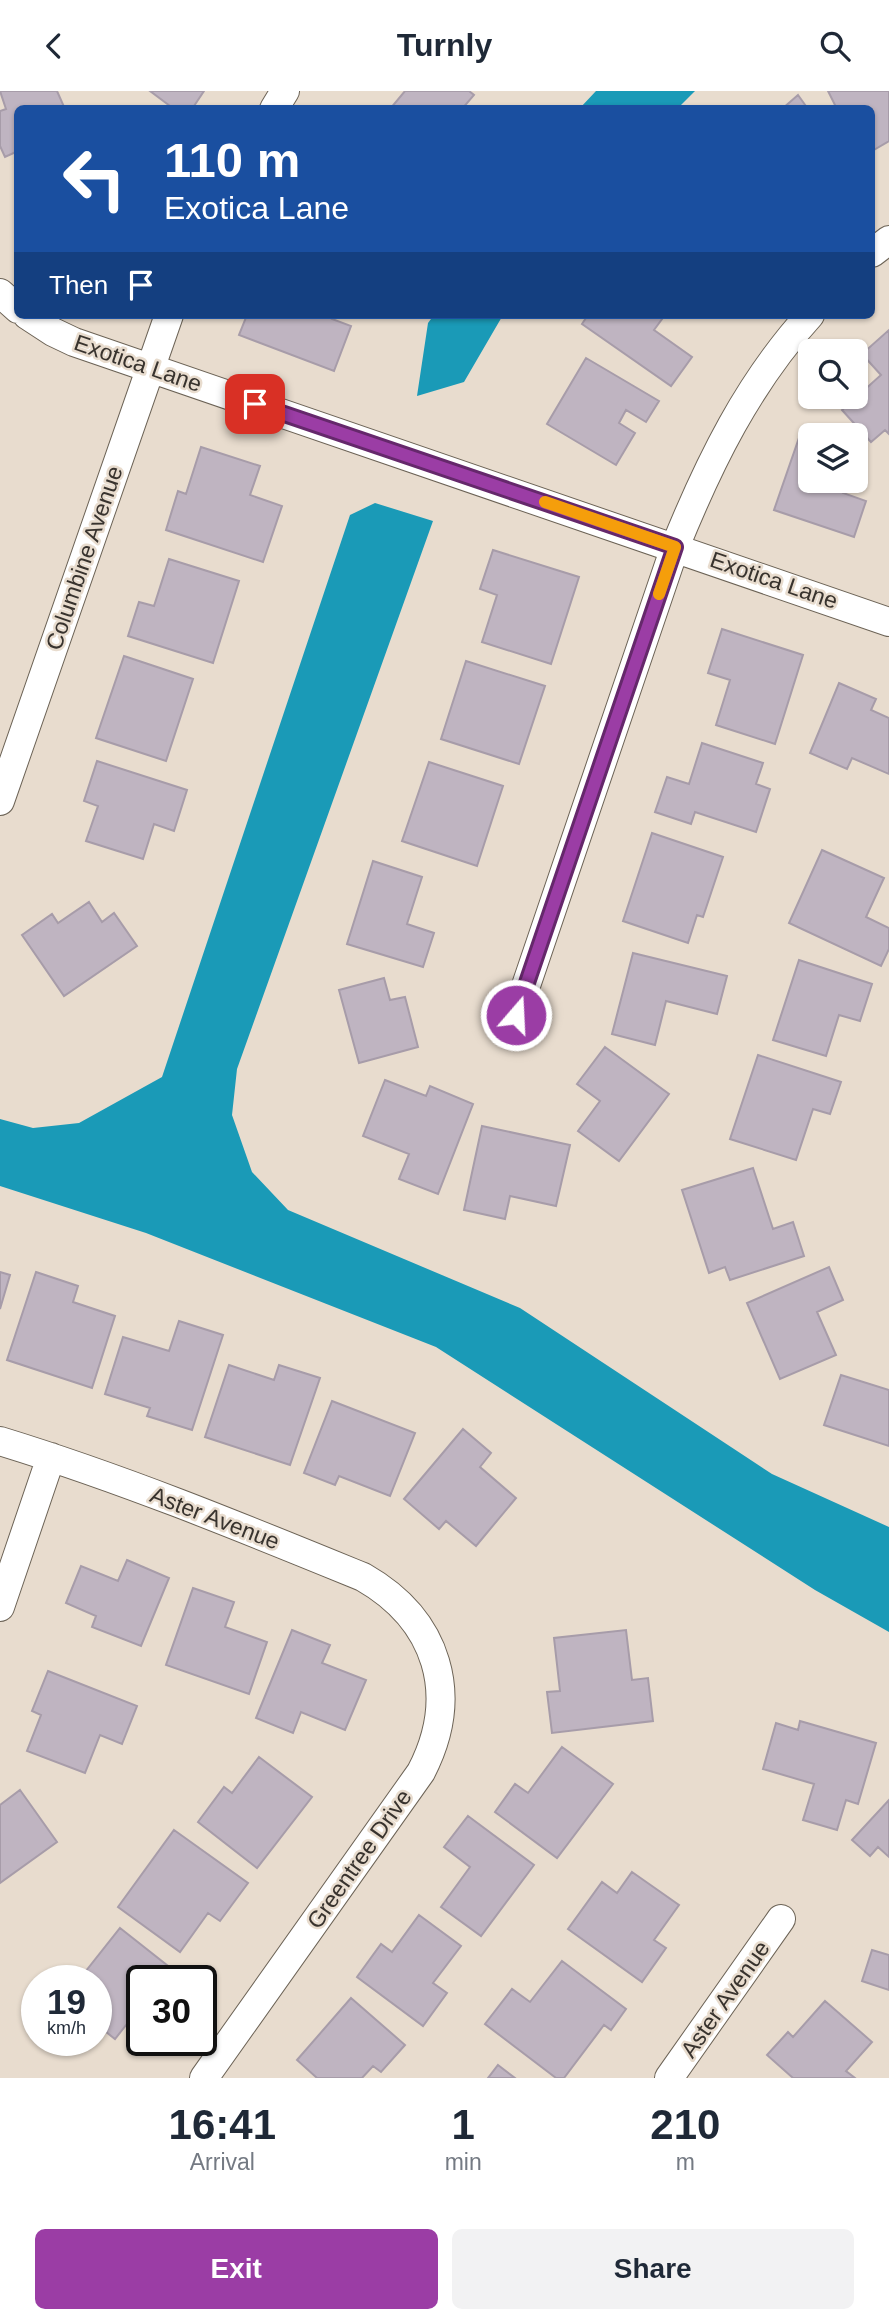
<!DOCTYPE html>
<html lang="en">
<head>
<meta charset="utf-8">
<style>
	body { margin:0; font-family:Helvetica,sans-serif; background:#f2f2f3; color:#1f2937; height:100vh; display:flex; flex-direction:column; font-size:26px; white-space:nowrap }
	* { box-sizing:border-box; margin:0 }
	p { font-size:23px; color:#747a83 }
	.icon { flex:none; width:38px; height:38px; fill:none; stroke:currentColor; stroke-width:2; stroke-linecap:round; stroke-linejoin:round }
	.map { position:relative; height:1987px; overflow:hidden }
	.side { display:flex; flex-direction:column; background:#fff; flex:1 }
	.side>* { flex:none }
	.banner { position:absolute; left:14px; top:14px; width:861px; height:214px; border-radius:10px; box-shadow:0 2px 5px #0004; background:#1a4fa0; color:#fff; overflow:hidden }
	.controls { position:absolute; left:798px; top:248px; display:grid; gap:14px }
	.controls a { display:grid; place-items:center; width:70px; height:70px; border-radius:10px; background:#fff; box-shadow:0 2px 5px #0004; font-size:35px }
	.speed { position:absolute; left:21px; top:1874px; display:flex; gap:14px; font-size:35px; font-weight:700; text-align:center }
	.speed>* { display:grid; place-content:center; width:91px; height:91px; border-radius:50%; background:#fff; box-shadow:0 2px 5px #0004; line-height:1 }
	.speed small { font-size:18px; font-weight:400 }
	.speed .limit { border:4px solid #111; border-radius:10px; background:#fff; color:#111 }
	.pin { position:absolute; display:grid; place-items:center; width:60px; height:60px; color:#fff; margin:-30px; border-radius:14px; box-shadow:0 4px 10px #0006 }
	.me { position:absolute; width:77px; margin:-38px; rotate:19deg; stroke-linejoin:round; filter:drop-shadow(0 0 5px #0008) }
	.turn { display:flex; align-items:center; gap:24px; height:147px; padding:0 35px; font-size:32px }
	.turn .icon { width:91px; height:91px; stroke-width:2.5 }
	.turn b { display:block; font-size:49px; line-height:60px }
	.then { display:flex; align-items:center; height:66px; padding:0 35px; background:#0003; gap:14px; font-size:26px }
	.eta { display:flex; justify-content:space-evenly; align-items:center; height:119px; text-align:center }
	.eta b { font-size:42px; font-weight:700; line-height:49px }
	.action { display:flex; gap:14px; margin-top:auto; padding:14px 35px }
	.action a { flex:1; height:80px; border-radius:10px; background:#9b3da5; color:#fff; font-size:28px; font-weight:700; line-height:80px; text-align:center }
	.action a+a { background:#f2f2f3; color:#1f2937 }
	header { display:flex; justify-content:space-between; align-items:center; height:91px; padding:0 35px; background:#fff; font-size:32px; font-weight:700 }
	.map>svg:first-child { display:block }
	.water { fill:#1a9ab7 }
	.building { fill:#bfb4c1; stroke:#a79ca9; stroke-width:2 }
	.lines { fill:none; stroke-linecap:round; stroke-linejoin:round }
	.minor-casing { stroke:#6c6356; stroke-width:30 }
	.minor { stroke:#fff; stroke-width:28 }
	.route-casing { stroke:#65286b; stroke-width:18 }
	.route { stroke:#9b3da5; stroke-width:12 }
	.slow { stroke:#f59e0b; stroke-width:12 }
	.labels { text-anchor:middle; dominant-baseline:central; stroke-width:5; stroke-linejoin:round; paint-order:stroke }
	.street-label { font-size:23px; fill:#38332e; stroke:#e8dcce }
</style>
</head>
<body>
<header><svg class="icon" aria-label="back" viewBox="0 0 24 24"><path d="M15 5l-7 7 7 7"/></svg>Turnly<svg class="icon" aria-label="search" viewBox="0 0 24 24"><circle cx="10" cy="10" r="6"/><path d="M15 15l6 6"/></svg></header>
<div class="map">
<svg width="889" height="1987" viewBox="0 0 889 1987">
	<rect width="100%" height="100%" fill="#e8dcce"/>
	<path class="water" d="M596,0h99l-17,17h-98z
		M434,224h69l-39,67 -47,14 11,-73z
		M375,412l58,18 -196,548 -5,46 20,57 36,38 232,98 252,166 117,53v105l-74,-42 -379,-243 -290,-114 -146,-47v-67l33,9 46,-5 83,-46 188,-562z"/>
	<path class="building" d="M0,0h57l8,18h-47v42l-13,6 -5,-11v-35l6,-2z
		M150,0h54l-12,18h-18z
		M405,0h64l5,4 -12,14h-72z
		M828,0h61v50l-17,10v-42h-35z
		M798,4l10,14h-26z
		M247,224h87l-2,4 19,7 -17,45 -95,-36z
		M588,224h77l-11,15 38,27 -21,29 -89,-62z
		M889,239v104l-4,-4 -14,12 -29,-32 39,-35 -19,-21z
		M586,267l73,43 -13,21 -20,-12 -7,13 16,10 -19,32 -69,-41z
		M801,341l12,4h-3v45h37l-4,12 23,8 -12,36 -80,-27z
		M201,356l59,19 -10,29 32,11 -19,56 -97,-32 12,-39 8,3z
		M493,459l86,27 -28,87 -69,-22 15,-47 -17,-6z
		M169,468l70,22 -26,82 -85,-27 11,-34 15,4z
		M722,538l81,26 -28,89 -59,-19 14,-45 -22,-7z
		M124,565l69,23 -27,82 -70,-23z
		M466,570l79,25 -26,78 -78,-25z
		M839,592l37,16 -5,11 18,8v56l-37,-16 -5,11 -37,-16z
		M702,652l61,20 -7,21 14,5 -14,43 -61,-20 -4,12 -36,-12 12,-35 22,7z
		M97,670l90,29 -13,41 -20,-7 -11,35 -57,-18 12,-35 -14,-5z
		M429,671l74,24 -26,80 -75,-25z
		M652,742l71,24 -20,60 -6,-2 -9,28 -65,-22z
		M822,759l62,28 -18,39 23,11v21l-8,17 -92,-43z
		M373,770l49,16 -15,47 27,9 -11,34 -76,-23z
		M89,811l13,20 12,-9 23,33 -73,50 -42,-61 30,-21 6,9z
		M633,862l94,23 -10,38 -51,-13 -11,44 -43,-11z
		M799,869l73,24 -12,37 -21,-6 -13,41 -53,-16z
		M384,887l6,22 15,-3 13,50 -59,16 -20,-73z
		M605,956l64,47 -50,67 -41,-30 22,-30 -23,-17z
		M758,964l83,27 -11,32 -17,-5 -17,51 -66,-21z
		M385,989l41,16 4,-10 43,18 -35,90 -39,-15 10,-25 -46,-18z
		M482,1035l88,19 -14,61 -46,-10 -5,23 -41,-9z
		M753,1077l20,61 20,-7 11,34 -74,24 -5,-13 -16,6 -27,-83z
		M829,1176l14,33 -26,12 19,43 -56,24 -33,-76z
		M0,1181l10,3 -10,34z
		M36,1181l42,14 -5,16 42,14 -23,72 -85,-28z
		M179,1230l44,14 -31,95 -45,-14 3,-8 -45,-14 18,-57 46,14z
		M229,1274l45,15 5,-15 41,13 -30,87 -85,-28z
		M841,1284l48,15v56l-65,-21z
		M332,1310l83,32 -25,63 -51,-20 -4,9 -31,-12z
		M463,1338l28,24 -11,14 36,31 -40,48 -30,-25 -7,8 -35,-30z
		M127,1469l42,18 -28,68 -49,-19 4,-11 -30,-13 15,-37 37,15z
		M193,1497l41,14 -9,25 42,15 -18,52 -83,-29z
		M292,1539l38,15 -8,18 44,17 -21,50 -44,-18 -8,21 -37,-15z
		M626,1539l6,50 16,-2 5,43 -101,12 -5,-41 13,-1 -6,-53z
		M48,1580l89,35 -15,38 -22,-9 -15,38 -58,-22 14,-36 -9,-4z
		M800,1630l76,22 -18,61 -12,-4 -9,30 -34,-10 11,-36 -51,-15 13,-46 22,7z
		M562,1656l51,37 -56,74 -62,-46 20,-28 13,9z
		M259,1666l53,40 -55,71 -59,-46 26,-35 8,6z
		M20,1699l37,52 -57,41v-78z
		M889,1709v57l-11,-10 -8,9 -18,-16z
		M468,1725l66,49 -53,71 -40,-29 29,-40 -26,-20z
		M174,1739l74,53 -28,38 -12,-8 -28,39 -62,-45z
		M632,1781l47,33 -25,35 12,8 -24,34 -74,-53 34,-47 15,11z
		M419,1824l42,31 -28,37 14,10 -24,33 -66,-49 24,-33 11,8z
		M120,1837l62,49 -3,4h-37v24l-27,34 -19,-15v-43h-18z
		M872,1859l17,5v35l-27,-9z
		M562,1870l64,48 -15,21 -7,-5 -40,53h-8l-71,-54 27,-35 18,13z
		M351,1907l54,47 -24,27 -8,-6 -11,12h-45l-20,-18z
		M825,1910l47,41 -26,29 9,7h-62l-26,-23 21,-23 5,5z
		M498,1974l17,13h-27z"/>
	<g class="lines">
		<defs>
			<path id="minor" d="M274,18l11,-18
				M872,162l17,-13
				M0,202l18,16
				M27,224l26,17 21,10 815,280
				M0,710l169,-486
				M516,924l159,-468c34,-84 73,-164 135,-232
				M0,1350c124,38 243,87 363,136 75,43 98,118 58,195l-217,306
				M0,1516l51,-150
				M669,1987l112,-159"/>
		</defs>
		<use href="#minor" class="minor-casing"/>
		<use href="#minor" class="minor"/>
	</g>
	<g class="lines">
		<defs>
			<path id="route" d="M255,313l420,143 -159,468"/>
		</defs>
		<use href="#route" class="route-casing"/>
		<use href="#route" class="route"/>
		<path class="slow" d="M545,411l130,45 -16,47"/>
	</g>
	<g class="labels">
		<g class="street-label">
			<text transform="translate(138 272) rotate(19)">Exotica Lane</text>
			<text transform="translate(84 467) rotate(-71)">Columbine Avenue</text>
			<text transform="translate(774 489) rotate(19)">Exotica Lane</text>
			<text transform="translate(215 1427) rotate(21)">Aster Avenue</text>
			<text transform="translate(359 1768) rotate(-55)">Greentree Drive</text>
			<text transform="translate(725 1908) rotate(-55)">Aster Avenue</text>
		</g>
	</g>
</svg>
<div class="controls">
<a><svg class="icon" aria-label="search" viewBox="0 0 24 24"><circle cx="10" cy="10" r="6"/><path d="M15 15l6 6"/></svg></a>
<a><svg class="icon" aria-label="layers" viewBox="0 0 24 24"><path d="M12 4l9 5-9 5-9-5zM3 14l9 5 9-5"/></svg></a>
</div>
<div class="speed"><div>19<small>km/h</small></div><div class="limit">30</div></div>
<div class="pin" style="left:255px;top:313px;background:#d93025"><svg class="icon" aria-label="arrive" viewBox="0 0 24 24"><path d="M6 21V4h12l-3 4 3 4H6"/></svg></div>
<svg class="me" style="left:516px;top:924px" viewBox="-20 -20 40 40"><circle r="17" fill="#9b3da5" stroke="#fff" stroke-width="3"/><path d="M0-11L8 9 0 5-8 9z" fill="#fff"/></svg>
<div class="banner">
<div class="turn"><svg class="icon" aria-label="left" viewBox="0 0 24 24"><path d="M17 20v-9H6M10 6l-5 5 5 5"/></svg><div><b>110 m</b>Exotica Lane</div></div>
<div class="then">Then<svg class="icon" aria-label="arrive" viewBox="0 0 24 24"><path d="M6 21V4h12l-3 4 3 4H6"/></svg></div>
</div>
</div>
<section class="side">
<div class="eta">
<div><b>16:41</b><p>Arrival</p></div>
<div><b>1</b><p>min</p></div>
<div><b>210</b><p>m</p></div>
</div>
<div class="action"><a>Exit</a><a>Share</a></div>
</section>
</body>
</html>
